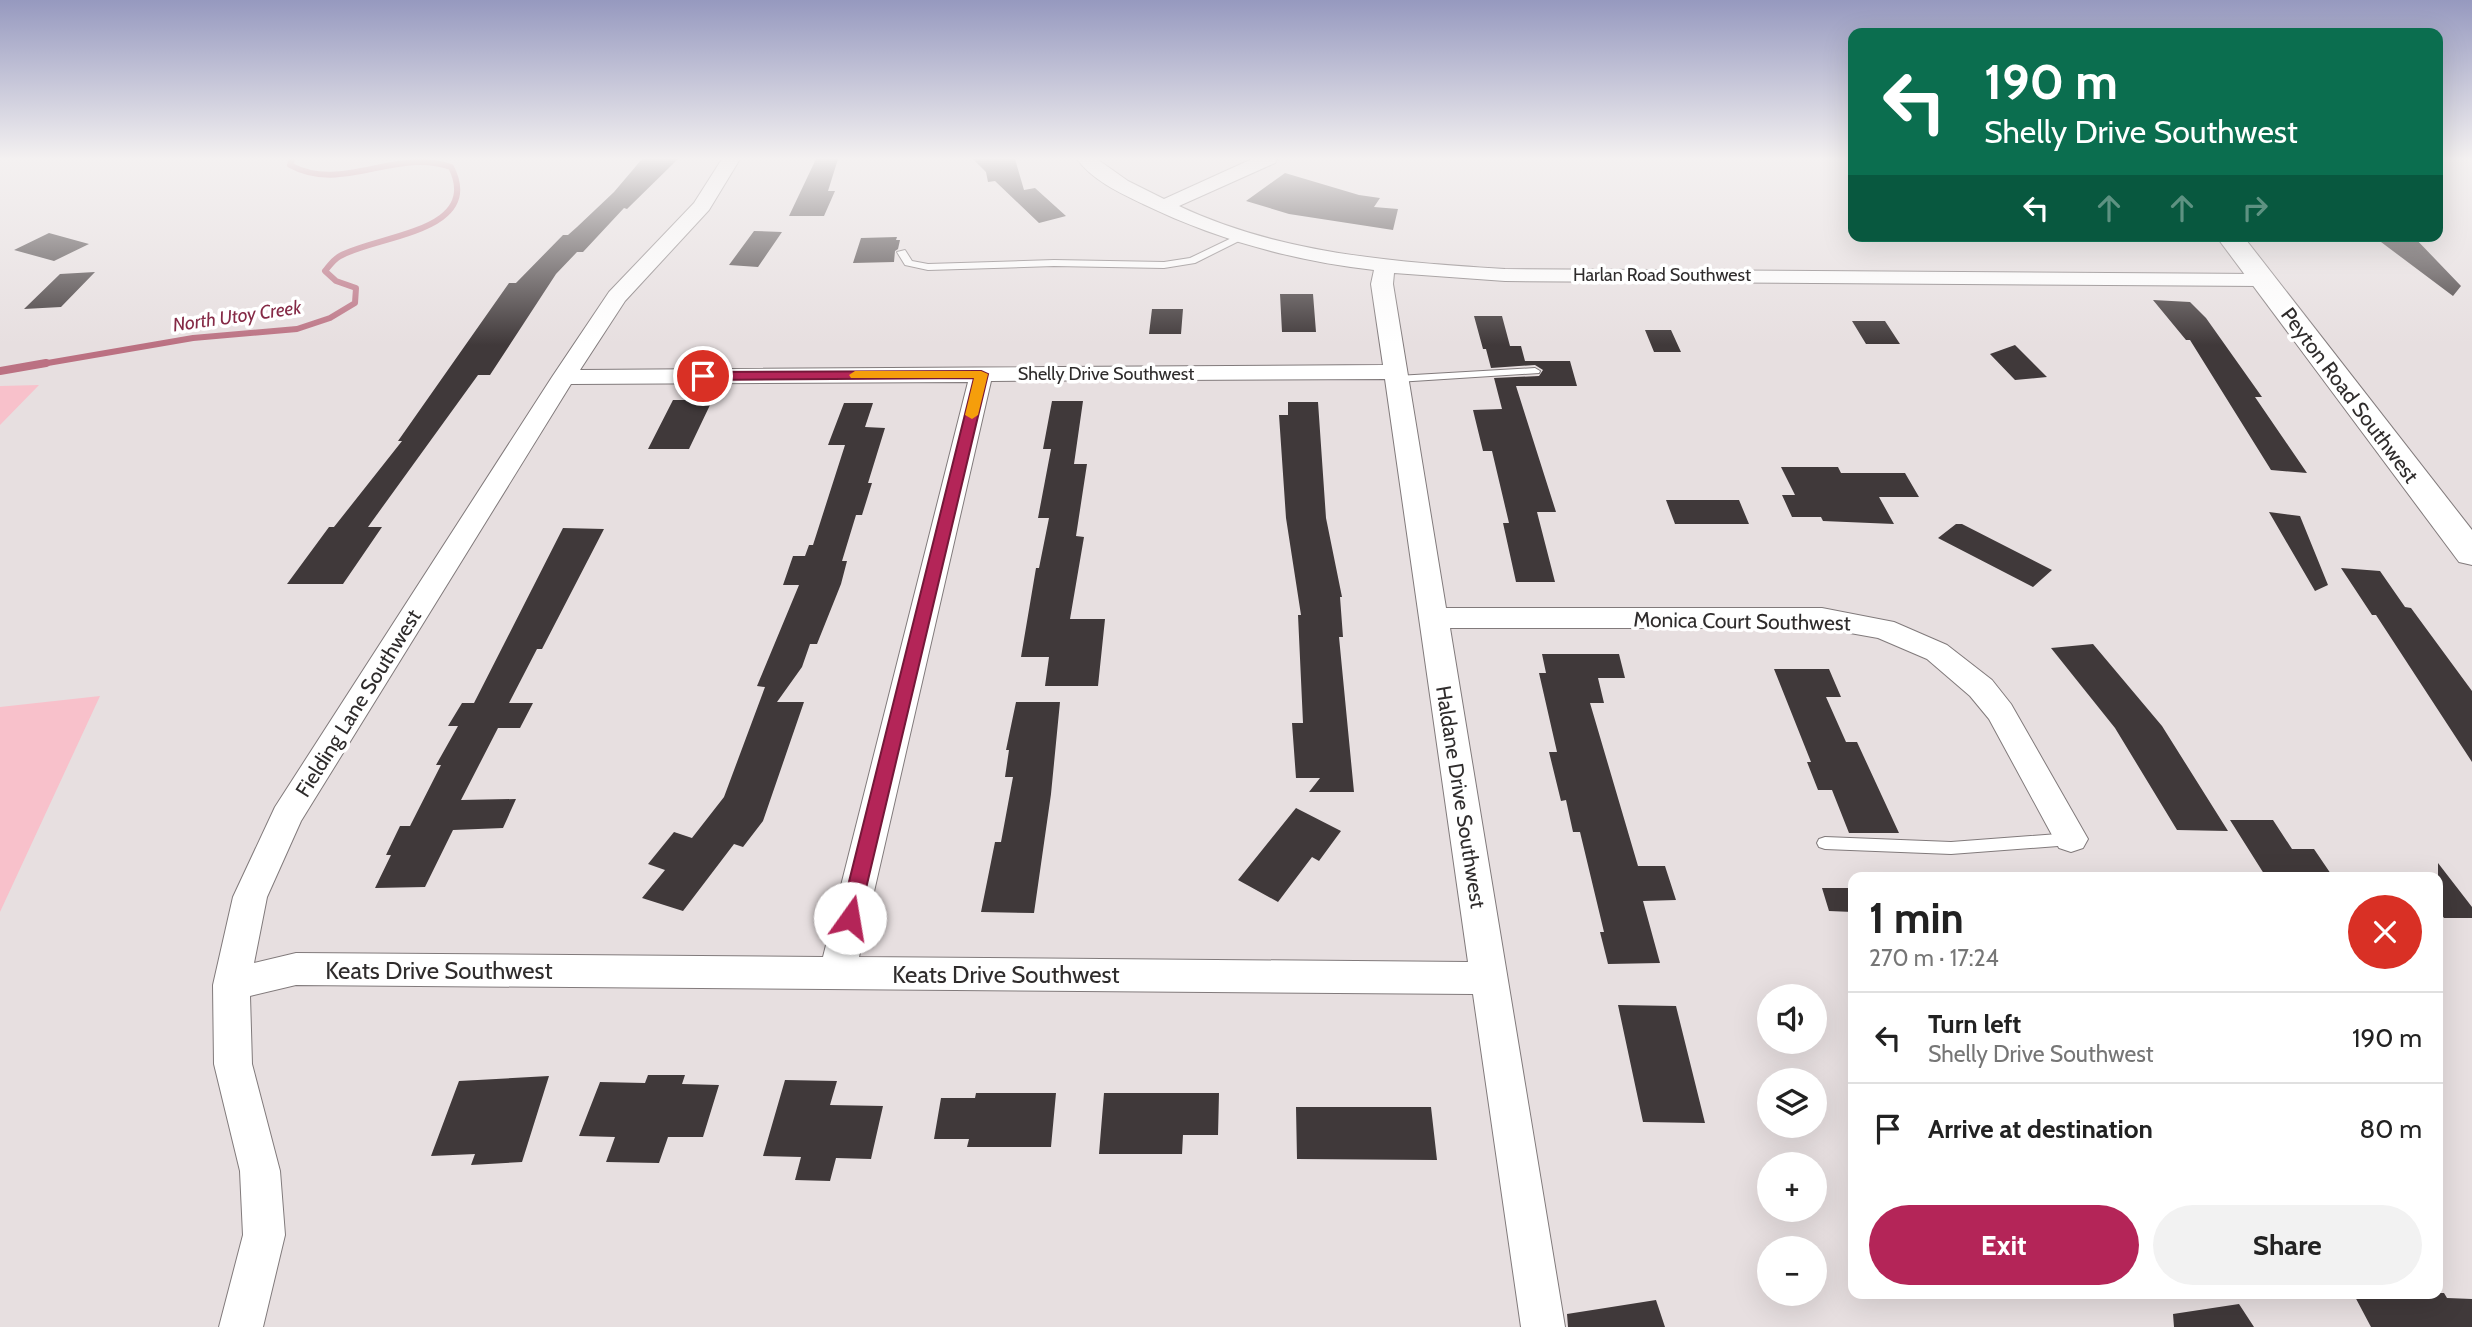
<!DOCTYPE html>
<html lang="en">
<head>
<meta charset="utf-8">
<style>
	body { margin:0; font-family:Cabin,sans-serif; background:#f2f2f2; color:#222; height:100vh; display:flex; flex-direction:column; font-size:26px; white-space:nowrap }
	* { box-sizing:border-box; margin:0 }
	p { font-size:23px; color:#767676 }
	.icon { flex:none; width:38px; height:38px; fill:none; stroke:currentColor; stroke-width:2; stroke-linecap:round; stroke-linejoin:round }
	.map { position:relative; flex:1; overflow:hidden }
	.details { position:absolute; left:1848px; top:872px; width:595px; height:427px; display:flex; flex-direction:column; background:#fff; border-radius:14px; box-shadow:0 7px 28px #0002 }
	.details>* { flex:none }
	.hud { position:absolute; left:1848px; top:28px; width:595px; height:214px; border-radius:14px; box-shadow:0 7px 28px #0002; background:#0b6e4f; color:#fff; overflow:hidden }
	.tools { position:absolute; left:1757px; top:984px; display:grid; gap:14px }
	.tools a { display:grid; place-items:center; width:70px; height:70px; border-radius:50%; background:#fff; box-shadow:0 7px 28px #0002; font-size:35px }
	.pin { position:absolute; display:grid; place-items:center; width:60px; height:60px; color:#fff; margin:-30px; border:4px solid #fff; border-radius:50%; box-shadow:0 2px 7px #0007 }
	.me { position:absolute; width:77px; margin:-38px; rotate:13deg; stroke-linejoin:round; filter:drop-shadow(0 0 5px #0008) }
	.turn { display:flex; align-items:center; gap:24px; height:147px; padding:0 21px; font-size:32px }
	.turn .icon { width:91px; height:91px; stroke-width:2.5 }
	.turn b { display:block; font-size:49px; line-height:60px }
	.lanes { display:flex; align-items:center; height:66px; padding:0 21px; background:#0003; justify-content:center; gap:35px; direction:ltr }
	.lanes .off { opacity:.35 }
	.round { display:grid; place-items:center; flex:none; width:74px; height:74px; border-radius:37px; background:#f2f2f2 }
	.summary { display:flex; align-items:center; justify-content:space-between; height:119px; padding:0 21px }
	h1 { font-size:42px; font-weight:700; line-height:52px }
	.action { display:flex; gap:14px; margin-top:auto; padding:14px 21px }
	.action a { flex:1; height:80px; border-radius:42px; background:#b42558; color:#fff; font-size:28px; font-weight:700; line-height:80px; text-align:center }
	.action a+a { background:#f2f2f2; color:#222 }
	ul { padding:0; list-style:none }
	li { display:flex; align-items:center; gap:21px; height:91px; padding:0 21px; border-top:2px solid #e0e0e0 }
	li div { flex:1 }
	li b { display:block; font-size:26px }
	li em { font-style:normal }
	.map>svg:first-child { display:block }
	.green { fill:#f8c1cb }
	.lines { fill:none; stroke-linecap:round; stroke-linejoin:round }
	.stream-far1 { stroke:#bb7182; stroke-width:6 }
	.stream { stroke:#bb7182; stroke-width:8 }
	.building { fill:#40393a }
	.lane-casing { stroke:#817a7b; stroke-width:2 }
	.street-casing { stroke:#817a7b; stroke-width:2 }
	.secondary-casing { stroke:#817a7b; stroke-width:2 }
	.lane { fill:#fff; fill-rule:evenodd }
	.street { fill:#fff; fill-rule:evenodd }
	.secondary { fill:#fff; fill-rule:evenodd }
	.route { fill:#b42558; stroke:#751839; stroke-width:2 }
	.slow { fill:#f59e0b }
	.labels { text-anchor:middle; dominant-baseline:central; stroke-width:7; stroke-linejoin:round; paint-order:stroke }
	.far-street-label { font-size:18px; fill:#2f2c2c; stroke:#fff }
	.far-water-label { font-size:19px; font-style:italic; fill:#852a46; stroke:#fff }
	.street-label { font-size:21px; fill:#2f2c2c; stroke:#fff }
	.near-street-label { font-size:24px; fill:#2f2c2c; stroke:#fff }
</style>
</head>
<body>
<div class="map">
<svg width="2472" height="1327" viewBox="0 0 2472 1327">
	<rect width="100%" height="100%" fill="#e7dfe0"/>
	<path class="green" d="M39,385l-39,40v-39z
		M100,696l-100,216v-205z"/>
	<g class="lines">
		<path class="stream-far1" d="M36,365l157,-27 104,-9 33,-11 25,-15 1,-15 -20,-7 -11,-10c5,-6 9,-12 15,-15 38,-21 144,-24 111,-89 -55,-20 -109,27 -161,-2l2,-6"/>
		<path class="stream" d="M0,371l46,-8"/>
	</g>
	<path class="building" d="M642,159h36l-51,50 -3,-1 -41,44h-6l-21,22 -66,101h-12l-110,152h14l-39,57h-56l42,-57h5l68,-86h-4l111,-158h7l47,-48h5l9,-8 37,-35z
		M816,159h22l-10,32h7l-11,25h-35z
		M973,159h42l9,31 11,-2 31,28 -27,7 -44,-42 -7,1 -2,-10z
		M1285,173l74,22 21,3 -6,9 24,2 -5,21 -104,-16 -43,-13z
		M754,231l28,1 -24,35 -29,-2z
		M49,233l40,11 -35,17 -40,-11z
		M2373,236h40l48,50 -8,10z
		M897,237l-1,3h4l-2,9 -3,2 -1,11 -41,1 8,-25z
		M95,272l-34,35 -37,2 36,-35z
		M1280,294h33l3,38h-34z
		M2153,300l37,2 16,16 56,79h-7l52,76 -36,-3 -81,-130h-4z
		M1152,309h31l-2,25h-32z
		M1474,316h28l8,30h11l4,15h45l7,25h-61l40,126h-19l18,70h-39l-13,-59h6l-17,-72h-9l-10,-41 29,-1 -8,-31 45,-2 4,-6 -8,-5 -44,3 -5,-19h-3z
		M1852,321h33l15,23h-34z
		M1645,330h26l10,22h-27z
		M2015,345l32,32 -32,3 -25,-26z
		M673,400h31l-3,5h9l-21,44h-41z
		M1052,401h31l-9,63h13l-11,72 8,1 -14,82h35l-7,67h-53l4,-29h-28l15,-89h3l10,-50h-11l13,-69h-8z
		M1288,402h30l8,116 16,79h-2l3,40h-4l15,155h-45l11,-14h-24l-4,-55h11l-5,-108h3l-15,-97 -7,-103h9z
		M844,403h29l-8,24 20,1 -17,55h4l-10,32h-6l-14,46h5l-6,23 -24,60h-7l-8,23 -25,35h27l-41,119 -20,26 -9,-3 -51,67 -41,-13 23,-28 -17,-6 26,-32 18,6 32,-41 41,-110 -8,-1 42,-101h-16l10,-29h12l4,-11h4l32,-100h-17z
		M1781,467h57l3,6h64l14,24h-40l15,27 -71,-3 -2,-4h-29l-10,-22h13z
		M1666,500h73l10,24h-74z
		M2269,512l31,4 28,69 -13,6z
		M1956,524h6l90,46 -19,17 -95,-49z
		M563,528l41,1 -62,120h-5l-28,54h24l-13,25h-22l-37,72 55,-1 -13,29 -50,2 -28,57 -50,1 16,-33h-5l14,-29h10l31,-61h-5l22,-39h-10l14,-23h12z
		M2341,568l39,3 25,36 6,1 61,83v71l-96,-147h-4z
		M2093,644l69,82 66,105 -51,-1 -62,-102 -64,-80z
		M1542,654h77l6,24h-27l6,25h-14l48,163h27l11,34 -33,1 17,62 -52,1 -8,-32h4l-24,-100h-7l-7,-32 -5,1 -12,-49h8l-18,-79h7z
		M1774,669h55l12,28h-15l20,45h11l42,91h-50l-17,-43h-14l-11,-28h4z
		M1016,702h44l-9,92 -17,119 -53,-1 14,-70h6l12,-65h-8l4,-27h-3z
		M1296,808l45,23 -22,30 -7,-4 -34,45 -40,-22z
		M2230,820h43l19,29h22l19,28h-67z
		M2438,863l34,44v11h-28l-6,-8z
		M1822,888h31v24l-24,-1z
		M1618,1005l58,1 29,117 -62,-1z
		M648,1075h37l-3,9 37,1 -16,52h-35l-9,26 -53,-1 9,-25 -36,-1 21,-54 45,1z
		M549,1076l-27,86 -51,3 4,-11 -44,2 28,-75z
		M785,1080l52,1 -7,24 53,1 -12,53 -35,-1 -6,23 -35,-1 6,-23 -38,-1z
		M976,1093h80l-5,54h-84l2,-8h-35l7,-41h34z
		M1104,1093h115l-1,42h-35l-1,19h-83z
		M1296,1107h135l6,53 -140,-1z
		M2353,1293h91l3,5 25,1v28h-101z
		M1656,1300l9,27h-97l-1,-13z
		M2239,1304l15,23h-80l-1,-13z"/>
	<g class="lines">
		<defs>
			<path id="lane" d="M1242,233l5,3 -2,2 -50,25 -31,5 -110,-2 -126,4 -23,-5 -8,-13 8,-2 7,11 16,3 126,-4 110,2 26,-4z
				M1535,368l5,3 -1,2 -142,9 -6,-3 6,-3z
				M2071,833l6,2 2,4 -2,4 -6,2 -120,9 -126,-5 -6,-2 -2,-4 2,-4 6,-2 126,5z"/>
			<path id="street" d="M722,159h18l-31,51 -84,91 -45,69 803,-5 -12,-81 3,-14c-81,-9 -159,-31 -231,-66 -23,-11 -51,-24 -66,-45h20l31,22 36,18 88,-40h25l-2,4 -96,43c101,48 216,56 326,63l756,5 8,1 3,5 -3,5 -8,1 -756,-5 -111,-8 -1,11 53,324h376l72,14 53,23 45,35 19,24 77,135 -5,9 -12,4 -12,-4 -70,-129 -19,-23 -43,-37 -49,-21 -56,-10h-372l115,699h-44l-48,-333 -1177,-9 -46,11 2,68 28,107 5,64 -22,92h-44l24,-92 -3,-64 -26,-107 -1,-79 20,-88 42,-90 277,-430 57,-85 85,-89zM1385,379l83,583 -609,-5 132,-576zM968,382l-145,575 -527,-4 -42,10 13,-66 34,-76 270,-437z"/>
			<path id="secondary" d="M2216,236h27l229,294v35l-13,-3z"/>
		</defs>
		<use href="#lane" class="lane-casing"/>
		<use href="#street" class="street-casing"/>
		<use href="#secondary" class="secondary-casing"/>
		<use href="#lane" class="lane"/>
		<use href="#street" class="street"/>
		<use href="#secondary" class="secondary"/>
	</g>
	<linearGradient id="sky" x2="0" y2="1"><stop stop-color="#9699bf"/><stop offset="0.46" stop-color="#f4f1f1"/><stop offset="1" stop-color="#f4f1f1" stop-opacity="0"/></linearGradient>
	<rect width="2472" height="345" fill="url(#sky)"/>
	<path class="route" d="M981,371l7,3 -129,544 -3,6 -6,2 -7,-2 -3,-6 134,-540 -271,2 -6,-4 6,-4z"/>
	<path class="slow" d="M855,371h126l7,3 -10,41 -6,4 -7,-4 9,-37h-123l-2,-3z"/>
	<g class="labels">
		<g class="far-street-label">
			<text x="1662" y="275">Harlan Road Southwest</text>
			<text x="1106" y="374">Shelly Drive Southwest</text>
		</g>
		<g class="far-water-label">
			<text transform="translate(237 316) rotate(-8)">North Utoy Creek</text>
		</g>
		<g class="street-label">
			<text transform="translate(2350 395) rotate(53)">Peyton Road Southwest</text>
			<text transform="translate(1742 621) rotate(1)">Monica Court Southwest</text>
			<text transform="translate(358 703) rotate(-58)">Fielding Lane Southwest</text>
			<text transform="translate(1461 797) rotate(81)">Haldane Drive Southwest</text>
		</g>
		<g class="near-street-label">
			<text x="439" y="970">Keats Drive Southwest</text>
			<text x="1006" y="974">Keats Drive Southwest</text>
		</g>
	</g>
</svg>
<div class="tools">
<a><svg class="icon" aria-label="sound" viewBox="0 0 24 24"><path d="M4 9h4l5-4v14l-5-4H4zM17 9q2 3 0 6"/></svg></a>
<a><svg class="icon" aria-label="layers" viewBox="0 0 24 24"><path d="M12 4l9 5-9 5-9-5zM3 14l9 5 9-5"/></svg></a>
<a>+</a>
<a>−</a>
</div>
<div class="pin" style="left:703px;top:376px;background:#d93025"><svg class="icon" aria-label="arrive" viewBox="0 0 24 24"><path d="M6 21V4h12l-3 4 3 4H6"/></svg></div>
<svg class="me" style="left:850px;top:918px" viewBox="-20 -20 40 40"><circle r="19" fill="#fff"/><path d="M0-13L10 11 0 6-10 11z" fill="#b42558"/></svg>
<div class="hud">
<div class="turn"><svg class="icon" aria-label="left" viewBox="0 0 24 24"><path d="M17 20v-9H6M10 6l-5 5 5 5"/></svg><div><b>190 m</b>Shelly Drive Southwest</div></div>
<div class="lanes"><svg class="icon" aria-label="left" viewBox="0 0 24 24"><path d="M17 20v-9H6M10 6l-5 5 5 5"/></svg><svg class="icon off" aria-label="ahead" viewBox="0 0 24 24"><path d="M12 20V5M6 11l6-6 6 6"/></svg><svg class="icon off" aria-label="ahead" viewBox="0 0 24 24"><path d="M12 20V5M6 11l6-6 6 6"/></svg><svg class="icon off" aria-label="right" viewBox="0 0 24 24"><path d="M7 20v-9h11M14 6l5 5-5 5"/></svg></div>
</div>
<section class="details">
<div class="summary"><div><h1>1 min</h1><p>270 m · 17:24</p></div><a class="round" style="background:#d93025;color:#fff"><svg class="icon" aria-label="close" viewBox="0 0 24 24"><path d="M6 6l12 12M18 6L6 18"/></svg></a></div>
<ul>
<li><svg class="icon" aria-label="left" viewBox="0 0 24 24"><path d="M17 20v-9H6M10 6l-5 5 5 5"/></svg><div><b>Turn left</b><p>Shelly Drive Southwest</p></div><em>190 m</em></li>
<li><svg class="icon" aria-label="arrive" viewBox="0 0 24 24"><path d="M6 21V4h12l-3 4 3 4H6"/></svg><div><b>Arrive at destination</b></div><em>80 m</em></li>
</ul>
<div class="action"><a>Exit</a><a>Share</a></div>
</section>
</div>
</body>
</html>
